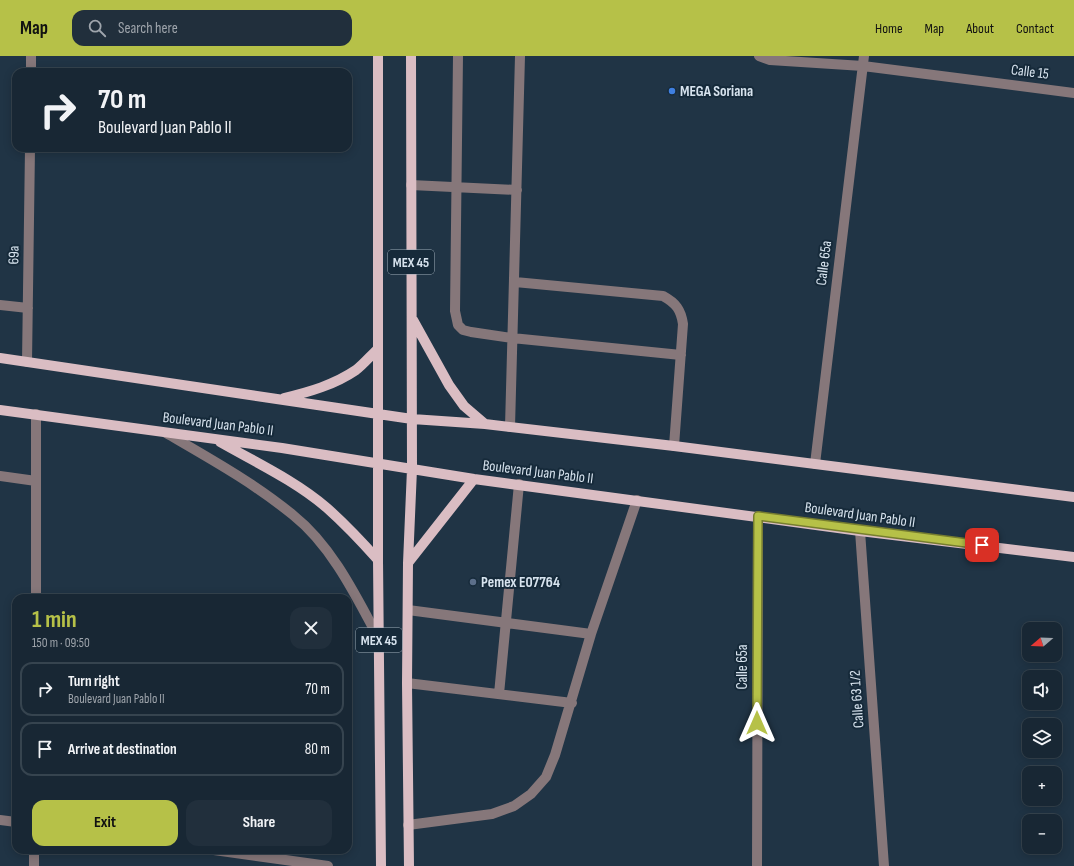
<!DOCTYPE html>
<html lang="en">
<head>
<meta charset="utf-8">
<style>
	body { margin:0; font-family:"Sofia Sans Condensed",sans-serif; background:#212f3c; color:#f1f3f6; height:100vh; display:flex; flex-direction:column; font-size:15px; white-space:nowrap }
	* { box-sizing:border-box; margin:0 }
	p { font-size:13px; color:#9fa5ac }
	.icon { flex:none; width:22px; height:22px; fill:none; stroke:currentColor; stroke-width:2; stroke-linecap:round; stroke-linejoin:round }
	.map { position:relative; flex:1; overflow:hidden }
	.side { position:absolute; left:12px; top:538px; width:340px; height:260px; display:flex; flex-direction:column; background:#182734; border-radius:12px; box-shadow:0 2px 10px #0003,0 0 0 1px #36444f }
	.side>* { flex:none }
	.hud { position:absolute; left:12px; top:12px; width:340px; height:84px; border-radius:12px; box-shadow:0 2px 10px #0003,0 0 0 1px #36444f; background:#182734; color:#f1f3f6; overflow:hidden }
	.needle { width:26px; rotate:251deg }
	.buttons { position:absolute; left:1022px; top:566px; display:grid; gap:8px }
	.buttons a { display:grid; place-items:center; width:40px; height:40px; border-radius:8px; background:#182734; box-shadow:0 2px 10px #0003,0 0 0 1px #36444f; font-size:20px }
	.pin { position:absolute; display:grid; place-items:center; width:34px; height:34px; color:#fff; margin:-17px; border-radius:8px; box-shadow:0 2px 6px #0006 }
	.me { position:absolute; width:44px; margin:-22px; rotate:0deg; stroke-linejoin:round; filter:drop-shadow(0 0 3px #0008) }
	.turn { display:flex; align-items:center; gap:14px; height:84px; padding:0 20px; font-size:18px }
	.turn .icon { width:52px; height:52px; stroke-width:2.5 }
	.turn b { display:block; font-size:28px; line-height:34px }
	.round { display:grid; place-items:center; flex:none; width:42px; height:42px; border-radius:12px; background:#212f3c }
	.head { display:flex; align-items:center; justify-content:space-between; height:68px; padding:0 20px }
	h1 { font-size:24px; font-weight:700; line-height:30px; color:#b6c148 }
	.cta { display:flex; gap:8px; margin-top:auto; padding:8px 20px }
	.cta a { flex:1; height:46px; border-radius:12px; background:#b6c148; color:#111; font-size:16px; font-weight:700; line-height:46px; text-align:center }
	.cta a+a { background:#212f3c; color:#f1f3f6 }
	ul { padding:0; list-style:none }
	li { display:flex; align-items:center; gap:12px; height:54px; margin:0 8px 6px; padding:0 12px; border:2px solid #36444f; border-radius:12px }
	li div { flex:1 }
	li b { display:block; font-size:15px }
	li em { font-style:normal }
	header { display:flex; align-items:center; gap:24px; box-sizing:border-box; height:56px; padding:0 20px; background:#b6c148; color:#111 }
	header strong { font-size:19px }
	nav { display:flex; gap:22px; margin-inline-start:auto; font-size:14px }
	.search { width:280px; height:36px; background:#212f3c; display:flex; align-items:center; gap:10px; box-sizing:border-box; padding:0 14px; border-radius:12px; color:#9fa5ac; font-size:15px }
	.map>svg:first-child { display:block }
	.lines { fill:none; stroke-linecap:round; stroke-linejoin:round }
	.minor { stroke:#86777a; stroke-width:10 }
	.major { stroke:#dabdc3; stroke-width:10 }
	.route-casing { stroke:#767d2f; stroke-width:10 }
	.route { stroke:#b6c148; stroke-width:7 }
	.shop-dot { fill:#3f7fe0; stroke:#162a3a; stroke-width:1.5 }
	.service-dot { fill:#5c6f8a; stroke:#162a3a; stroke-width:1.5 }
	.labels { text-anchor:middle; dominant-baseline:central; stroke-width:4; stroke-linejoin:round; paint-order:stroke }
	.shield { fill:#162a3a; stroke:#9dacb8; stroke-width:1 }
	.shield-label { font-size:14px; font-weight:bold; fill:#d7e3ee }
	.street-label { font-size:15px; fill:#d7e3ee; stroke:#162a3a }
	.poi-label { font-size:15px; font-weight:bold; fill:#d7e3ee; stroke:#162a3a; text-anchor:start }
</style>
</head>
<body>
<header>
<strong>Map</strong>
<div class="search"><svg class="icon" aria-label="search" viewBox="0 0 24 24"><circle cx="10" cy="10" r="6"/><path d="M15 15l6 6"/></svg>Search here</div>
<nav><a>Home</a><a>Map</a><a>About</a><a>Contact</a></nav>
</header>
<div class="map">
<svg width="1074" height="810" viewBox="0 0 1074 810">
	<rect width="100%" height="100%" fill="#203445"/>
	<g class="lines">
		<path class="minor" d="M458,0l-3,255 3,14 5,5 8,2 41,6 169,17
			M759,0l11,4 93,6 211,27
			M31,16v-16
			M411,129l106,5
			M515,226l148,14c13,7 18,14 20,28l-9,122
			M0,249l28,3
			M27,306l3,-214
			M510,371l10,-371
			M166,377c43,25 88,50 127,82 39,31 63,81 86,124
			M815,408l49,-408
			M0,420l36,5
			M860,475l24,335
			M36,542v-184
			M408,554l183,24
			M407,627l165,20
			M499,638l20,-210
			M0,764l16,2
			M408,769l84,-11 22,-8 17,-12 15,-17 9,-22 36,-121 46,-134
			M34,794v16
			M214,794l114,16
			M757,810l1,-350"/>
		<path class="major" d="M378,0v504l3,306
			M413,264l36,65 15,21 21,18
			M0,302l412,61 73,5 189,22 400,51
			M284,342c25,-6 50,-13 72,-28 8,-6 15,-15 22,-21
			M0,354l282,38 192,31 386,52 214,26
			M220,386c35,20 76,39 107,66 18,16 35,34 51,52
			M408,507l66,-84
			M409,810l-2,-183 1,-120 4,-94 -1,-413"/>
	</g>
	<g class="lines">
		<defs>
			<path id="route" d="M757,667l1,-207 224,29"/>
		</defs>
		<use href="#route" class="route-casing"/>
		<use href="#route" class="route"/>
	</g>
	<circle class="shop-dot" cx="672" cy="35" r="4"/>
	<circle class="service-dot" cx="473" cy="526" r="4"/>
	<g class="labels">
		<g class="shield">
			<rect x="388" y="194" width="46" height="24" rx="3"/>
			<rect x="356" y="572" width="46" height="24" rx="3"/>
		</g>
		<g class="shield-label">
			<text x="411" y="206">MEX 45</text>
			<text x="379" y="584">MEX 45</text>
		</g>
		<g class="street-label">
			<text transform="translate(1030 16) rotate(7)">Calle 15</text>
			<text transform="translate(14 199) rotate(-89)">69a</text>
			<text transform="translate(824 207) rotate(-83)">Calle 65a</text>
			<text transform="translate(218 368) rotate(7)">Boulevard Juan Pablo II</text>
			<text transform="translate(538 416) rotate(7)">Boulevard Juan Pablo II</text>
			<text transform="translate(860 459) rotate(8)">Boulevard Juan Pablo II</text>
			<text transform="translate(742 611) rotate(-90)">Calle 65a</text>
			<text transform="translate(857 643) rotate(-94)">Calle 63 1/2</text>
		</g>
		<g class="poi-label">
			<text x="680" y="35">MEGA Soriana</text>
			<text x="481" y="526">Pemex E07764</text>
		</g>
	</g>
</svg>
<div class="buttons">
<a><svg class="needle" viewBox="-14 -14 28 28"><path d="M0-13l5 13h-10z" fill="#e53935"/><path d="M0 13l5-13h-10z" fill="#9fa5ac"/></svg></a>
<a><svg class="icon" aria-label="sound" viewBox="0 0 24 24"><path d="M4 9h4l5-4v14l-5-4H4zM17 9q2 3 0 6"/></svg></a>
<a><svg class="icon" aria-label="layers" viewBox="0 0 24 24"><path d="M12 4l9 5-9 5-9-5zM3 14l9 5 9-5"/></svg></a>
<a>+</a>
<a>−</a>
</div>
<div class="pin" style="left:982px;top:489px;background:#d93025"><svg class="icon" aria-label="arrive" viewBox="0 0 24 24"><path d="M6 21V4h12l-3 4 3 4H6"/></svg></div>
<svg class="me" style="left:757px;top:667px" viewBox="-20 -20 40 40"><path d="M0-17L14 15 0 8-14 15z" fill="#b6c148" stroke="#fff" stroke-width="4"/></svg>
<div class="hud">
<div class="turn"><svg class="icon" aria-label="right" viewBox="0 0 24 24"><path d="M7 20v-9h11M14 6l5 5-5 5"/></svg><div><b>70 m</b>Boulevard Juan Pablo II</div></div>
</div>
<section class="side">
<div class="head"><div><h1>1 min</h1><p>150 m · 09:50</p></div><a class="round"><svg class="icon" aria-label="close" viewBox="0 0 24 24"><path d="M6 6l12 12M18 6L6 18"/></svg></a></div>
<ul>
<li><svg class="icon" aria-label="right" viewBox="0 0 24 24"><path d="M7 20v-9h11M14 6l5 5-5 5"/></svg><div><b>Turn right</b><p>Boulevard Juan Pablo II</p></div><em>70 m</em></li>
<li><svg class="icon" aria-label="arrive" viewBox="0 0 24 24"><path d="M6 21V4h12l-3 4 3 4H6"/></svg><div><b>Arrive at destination</b></div><em>80 m</em></li>
</ul>
<div class="cta"><a>Exit</a><a>Share</a></div>
</section>
</div>
</body>
</html>
